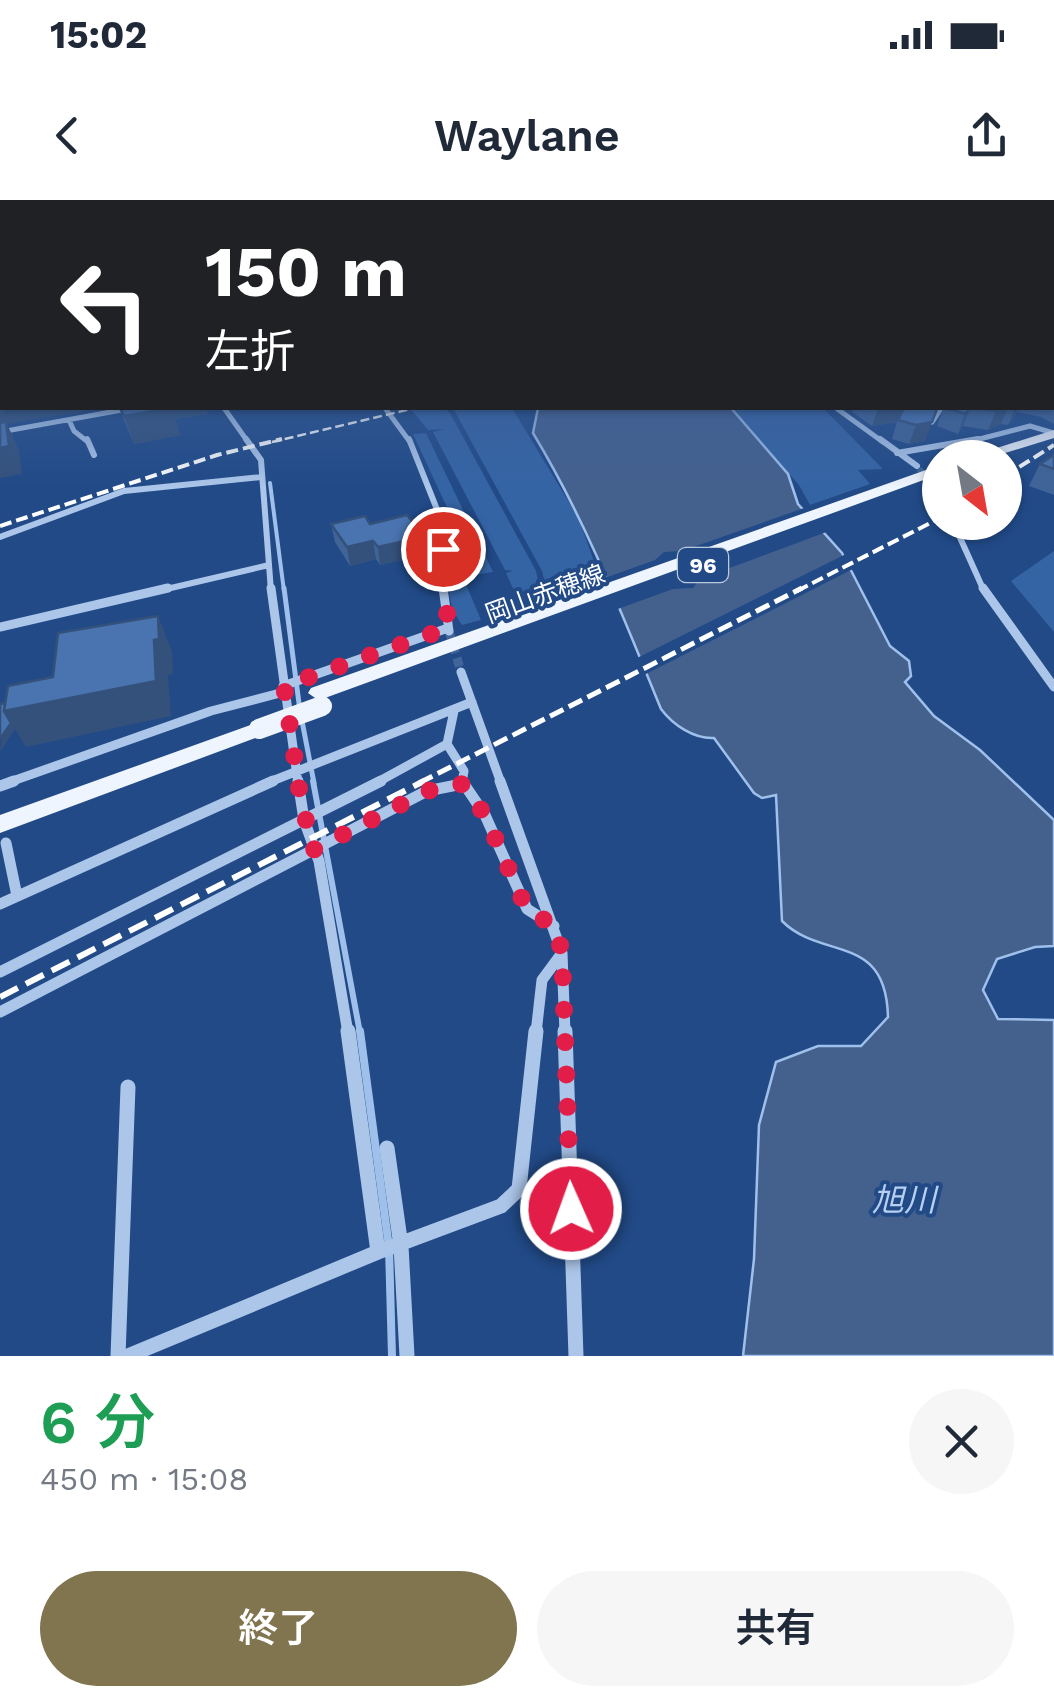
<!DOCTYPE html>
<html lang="ja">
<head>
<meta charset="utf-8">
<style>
	body { margin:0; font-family:"Work Sans","Noto Sans JP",sans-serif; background:#f6f6f7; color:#1f2937; height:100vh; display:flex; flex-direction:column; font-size:38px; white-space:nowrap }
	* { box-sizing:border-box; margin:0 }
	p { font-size:32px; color:#747a83 }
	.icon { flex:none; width:55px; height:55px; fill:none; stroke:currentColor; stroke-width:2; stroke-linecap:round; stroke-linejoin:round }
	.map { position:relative; height:1156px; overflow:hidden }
	.drawer { display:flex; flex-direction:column; background:#fff; flex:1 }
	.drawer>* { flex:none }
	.banner { position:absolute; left:0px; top:0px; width:1055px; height:210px; box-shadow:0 2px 8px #0004; background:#202124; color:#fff; overflow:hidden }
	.needle { width:65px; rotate:149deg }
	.tools { position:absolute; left:922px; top:240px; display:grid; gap:20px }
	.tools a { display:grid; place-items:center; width:100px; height:100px; border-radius:50%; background:#fff; box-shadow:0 2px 8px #0004; font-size:50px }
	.pin { position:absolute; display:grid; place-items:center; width:85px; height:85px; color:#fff; margin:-42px; border:5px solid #fff; border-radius:50%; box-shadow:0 2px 10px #0007 }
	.me { position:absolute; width:110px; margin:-55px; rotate:358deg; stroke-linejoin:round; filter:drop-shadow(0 0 8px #0008) }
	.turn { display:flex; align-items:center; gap:35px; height:210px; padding:0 40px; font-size:45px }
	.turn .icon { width:130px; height:130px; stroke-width:2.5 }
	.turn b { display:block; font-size:70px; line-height:85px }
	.round { display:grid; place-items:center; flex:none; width:105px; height:105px; border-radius:52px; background:#f6f6f7 }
	.headline { display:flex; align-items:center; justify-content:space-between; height:170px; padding:0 40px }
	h1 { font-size:60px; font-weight:600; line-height:75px; color:#1e9e55 }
	.button { display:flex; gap:20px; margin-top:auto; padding:20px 40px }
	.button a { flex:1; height:115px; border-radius:60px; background:#80754f; color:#fff; font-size:40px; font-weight:600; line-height:115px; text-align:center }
	.button a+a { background:#f6f6f7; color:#1f2937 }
	.status { display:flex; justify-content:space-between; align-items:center; height:70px; padding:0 50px; background:#fff; direction:ltr }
	.status svg { height:28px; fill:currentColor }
	header { display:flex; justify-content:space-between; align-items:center; height:130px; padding:0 40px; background:#fff; font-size:45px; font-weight:600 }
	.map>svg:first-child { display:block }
	.green { fill:#3564a5 }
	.water { fill:#44618e; stroke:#9fc0eb; stroke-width:2.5 }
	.pier { fill:#214a87 }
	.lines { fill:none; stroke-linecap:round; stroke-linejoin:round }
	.stream-far3 { stroke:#9fc0eb; stroke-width:4 }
	.stream-far2 { stroke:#9fc0eb; stroke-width:5 }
	.stream-far1 { stroke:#9fc0eb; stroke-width:6 }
	.stream { stroke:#9fc0eb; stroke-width:8 }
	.minor-tunnel-far1 { stroke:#426599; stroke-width:6; stroke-dasharray:6 4; stroke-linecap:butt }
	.minor-tunnel { stroke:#426599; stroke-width:9; stroke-dasharray:9 5; stroke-linecap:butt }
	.minor-far4 { stroke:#acc6ea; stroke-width:5 }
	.minor-far3 { stroke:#acc6ea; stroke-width:6 }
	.minor-far2 { stroke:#acc6ea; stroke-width:9 }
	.minor-far1 { stroke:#acc6ea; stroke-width:11 }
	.minor { stroke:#acc6ea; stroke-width:15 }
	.primary { fill:#eff5fe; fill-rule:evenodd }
	.rail-far3 { stroke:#fff; stroke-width:2.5; stroke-dasharray:9 4; stroke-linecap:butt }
	.rail-far2 { stroke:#fff; stroke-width:4; stroke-dasharray:12 5; stroke-linecap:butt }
	.rail-far1 { stroke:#fff; stroke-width:5; stroke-dasharray:15 6; stroke-linecap:butt }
	.rail { stroke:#fff; stroke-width:6; stroke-dasharray:20 9; stroke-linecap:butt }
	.primary-bridge { stroke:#eff5fe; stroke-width:20 }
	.wall { fill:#406497 }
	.shaded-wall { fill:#34517b }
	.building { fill:#4a74b0; stroke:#34517b; stroke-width:2.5 }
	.route { stroke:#e11d48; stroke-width:18; stroke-dasharray:0 32.4 }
	.labels { text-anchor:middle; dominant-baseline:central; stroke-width:8; stroke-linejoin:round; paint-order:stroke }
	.shield { fill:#214a87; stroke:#bcc9db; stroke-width:2.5 }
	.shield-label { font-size:22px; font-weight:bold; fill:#fff }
	.street-label { font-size:25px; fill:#fff; stroke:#214a87 }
	.near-water-label { font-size:32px; font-style:italic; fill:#b7d0f1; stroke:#214a87 }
</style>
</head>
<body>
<div class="status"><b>15:02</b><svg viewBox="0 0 49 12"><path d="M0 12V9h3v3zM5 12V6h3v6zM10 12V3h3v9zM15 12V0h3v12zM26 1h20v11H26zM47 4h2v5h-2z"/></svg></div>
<header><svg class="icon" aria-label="back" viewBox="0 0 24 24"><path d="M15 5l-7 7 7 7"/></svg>Waylane<svg class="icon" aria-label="share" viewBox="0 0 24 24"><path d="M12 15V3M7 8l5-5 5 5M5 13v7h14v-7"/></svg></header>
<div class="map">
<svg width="1054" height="1156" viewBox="0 0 1054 1156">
	<rect width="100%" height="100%" fill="#214a87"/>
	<path class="green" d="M410,208h34l6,5 86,158 6,27 -21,8 -15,-33 7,-2 -8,-1 -72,-138 11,-3 -16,1z
		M453,208h59l66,109 22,61 -52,18 -6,-25z
		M731,208h92l60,61 -25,1 12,14 -60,21 -11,-20z
		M426,233l67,139 -19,3 -11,-33 -50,-108z
		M450,346l31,74 -19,5c-17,-22 -15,-52 -12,-79z
		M1054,351v81l-43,-51z"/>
	<path class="water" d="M538,208h193l57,66 10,30 44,49 48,93 19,15 2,15 -6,6 29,34 46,34 74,70v126l-19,1 -38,12 -14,31 15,29 56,1v336h-311l11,-97 5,-134 17,-63 42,-16h43l27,-29c-2,-85 -66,-56 -106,-96l-6,-126 -14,3 -8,-5 -40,-55c-20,1 -41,-13 -53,-29 -39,-95 -75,-188 -128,-276z"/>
	<path class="pier" d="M807,307l22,24 -129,48 -7,9 -20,1 -58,21 -13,-31 53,-19 9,-8 18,-1z
		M848,353l9,14 -215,109 -7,-17z"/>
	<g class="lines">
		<path class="stream-far3" d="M270,283l14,108"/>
		<path class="stream-far2" d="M284,388l16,123
			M302,521l12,62"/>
		<path class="stream-far1" d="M313,581l47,252"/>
		<path class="stream" d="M360,831l29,216 3,109"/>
		<path class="minor-tunnel-far1" d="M919,269l20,22"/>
		<path class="minor-tunnel" d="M449,431l12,41"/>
		<path class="minor-far4" d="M224,208l24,34
			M385,208l25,34
			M836,208l47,34
			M927,208l13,2 -8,12
			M69,220l5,11 14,11
			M0,232l133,-24
			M968,242l62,-16 24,7"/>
		<path class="minor-far3" d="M87,239l7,16
			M246,239l15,21 10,131
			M409,239l35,88 -1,64
			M880,239l37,27
			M897,253l81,-14
			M953,322l31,69
			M0,337l124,-46 138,-14
			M158,391l111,-26"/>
		<path class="minor-far2" d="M271,388l27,195
			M443,388l6,43
			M983,388l71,99
			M0,427l168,-39
			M461,472l40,111
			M283,486l165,-58
			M447,544l17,27 -2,12
			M7,583l204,-72 73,-19
			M267,583l205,-81
			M376,583l71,-39 7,-33"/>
		<path class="minor-far1" d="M298,581l6,39 15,41 29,172
			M462,581l23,34 42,94 27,17
			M500,581l62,172 3,80
			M0,586l14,-5
			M6,643l11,53
			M0,704l273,-123
			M0,772l381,-191
			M0,812l427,-221 35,-7
			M536,833l6,-53 20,-27"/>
		<path class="minor" d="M348,831l30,221
			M565,831l11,325
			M387,948l14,98 6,110
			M118,1156l10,-269
			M128,1156l250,-104 123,-46 18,-17 17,-158"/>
		<path class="primary" d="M1054,230v8l-65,20h-24z
			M940,265v9l-615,224 -7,2 -10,-7 3,-5z
			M259,522l7,2 4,5 -4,5 -266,99v-18z"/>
		<path class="rail-far3" d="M272,242l143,-34"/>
		<path class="rail-far2" d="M1005,276l49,-31
			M0,326l217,-71 65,-16
			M797,391l143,-73"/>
		<path class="rail-far1" d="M419,583l383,-195"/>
		<path class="rail" d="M0,797l424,-216"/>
		<path class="primary-bridge" d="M259,529l63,-23"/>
	</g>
	<path class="wall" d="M1052,126h2v98l-13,-7 -24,-5 -9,13 -7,-1 -13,6 -25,-4 -5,8 -21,-8 7,-18h108z
		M119,208h87l2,6 -33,5 5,16 -46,9z
		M854,208h82l-11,33 -16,3 -17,-5 5,-17 -25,4 -20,-14z
		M1054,255v40l-25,-9 11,-22z
		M331,324h39l49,6 2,18 -2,1 1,7 -40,9 -4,-6 -26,7 -15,-24z"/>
	<path class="shaded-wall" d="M2,196v12h100l-95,16 12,26 3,24 -22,4v-81z
		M168,208h38l2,6 -33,5 5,16 -46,9 -10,-28z
		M878,208h27l-8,14 -25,4z
		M970,208l-7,18 -5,8 7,-20z
		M1004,208h4l-7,16 -13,6 8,-19z
		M1015,208h4l-11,17z
		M937,209l-12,32 -16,3 7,-19z
		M419,330l2,18 -2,1 1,7 -40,9 -2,-18z
		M373,341l3,18 -26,7 -3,-19z
		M158,416l14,35 1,23 -5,1 3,41 -145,31 -11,-18 -15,23 4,-41 150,-71z"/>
	<path class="building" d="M1052,126h2v74h-2z
		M2,141v55l-2,1v-55z
		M120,208h51l-47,8z
		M904,208h32l1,1 -5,13 -16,3 -18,-5z
		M946,208h24l-5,6z
		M975,208h29l-8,3z
		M6,222l3,24 -9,2v-25z
		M1054,255v14l-14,-5z
		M407,315l12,15 -6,2 5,6 -40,9 -5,-6 -26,6 -16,-23 34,-8 5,8z
		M158,416l1,23 -5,1 2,41 -152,30 4,-25 45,-9 5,-44z
		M5,503l-1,8 7,12 -11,16v-35z"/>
	<linearGradient id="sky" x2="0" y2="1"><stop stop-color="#12294a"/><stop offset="0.44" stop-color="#3d6096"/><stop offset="1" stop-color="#3d6096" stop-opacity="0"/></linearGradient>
	<rect width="1054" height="288" fill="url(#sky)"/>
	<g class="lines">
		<path class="route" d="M443,349l5,79 -164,58 16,109 13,55 114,-59 35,-7 23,31 41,93 29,19 7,25 9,257"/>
	</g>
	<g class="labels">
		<rect class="shield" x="678" y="348" width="50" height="34" rx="8"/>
		<g class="shield-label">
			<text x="703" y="365">96</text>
		</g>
		<g class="street-label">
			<text transform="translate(545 394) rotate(-20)">岡山赤穂線</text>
		</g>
		<g class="near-water-label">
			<text x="904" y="1000">旭川</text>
		</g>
	</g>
</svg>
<div class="tools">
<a><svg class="needle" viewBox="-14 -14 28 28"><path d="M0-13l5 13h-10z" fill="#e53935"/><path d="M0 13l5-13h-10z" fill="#747a83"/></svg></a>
</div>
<div class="pin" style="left:443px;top:349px;background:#d93025"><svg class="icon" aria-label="arrive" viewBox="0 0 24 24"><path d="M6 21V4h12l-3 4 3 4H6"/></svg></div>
<svg class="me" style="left:571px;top:1009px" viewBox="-20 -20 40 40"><circle r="17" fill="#e11d48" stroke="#fff" stroke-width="3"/><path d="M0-11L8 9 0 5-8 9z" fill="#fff"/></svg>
<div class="banner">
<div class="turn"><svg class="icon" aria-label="left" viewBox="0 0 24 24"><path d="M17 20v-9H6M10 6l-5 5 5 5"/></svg><div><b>150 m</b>左折</div></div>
</div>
</div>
<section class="drawer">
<div class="headline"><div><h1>6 分</h1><p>450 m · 15:08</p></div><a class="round"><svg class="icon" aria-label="close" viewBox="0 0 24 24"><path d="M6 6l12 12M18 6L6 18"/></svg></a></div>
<div class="button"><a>終了</a><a>共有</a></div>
</section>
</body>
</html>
